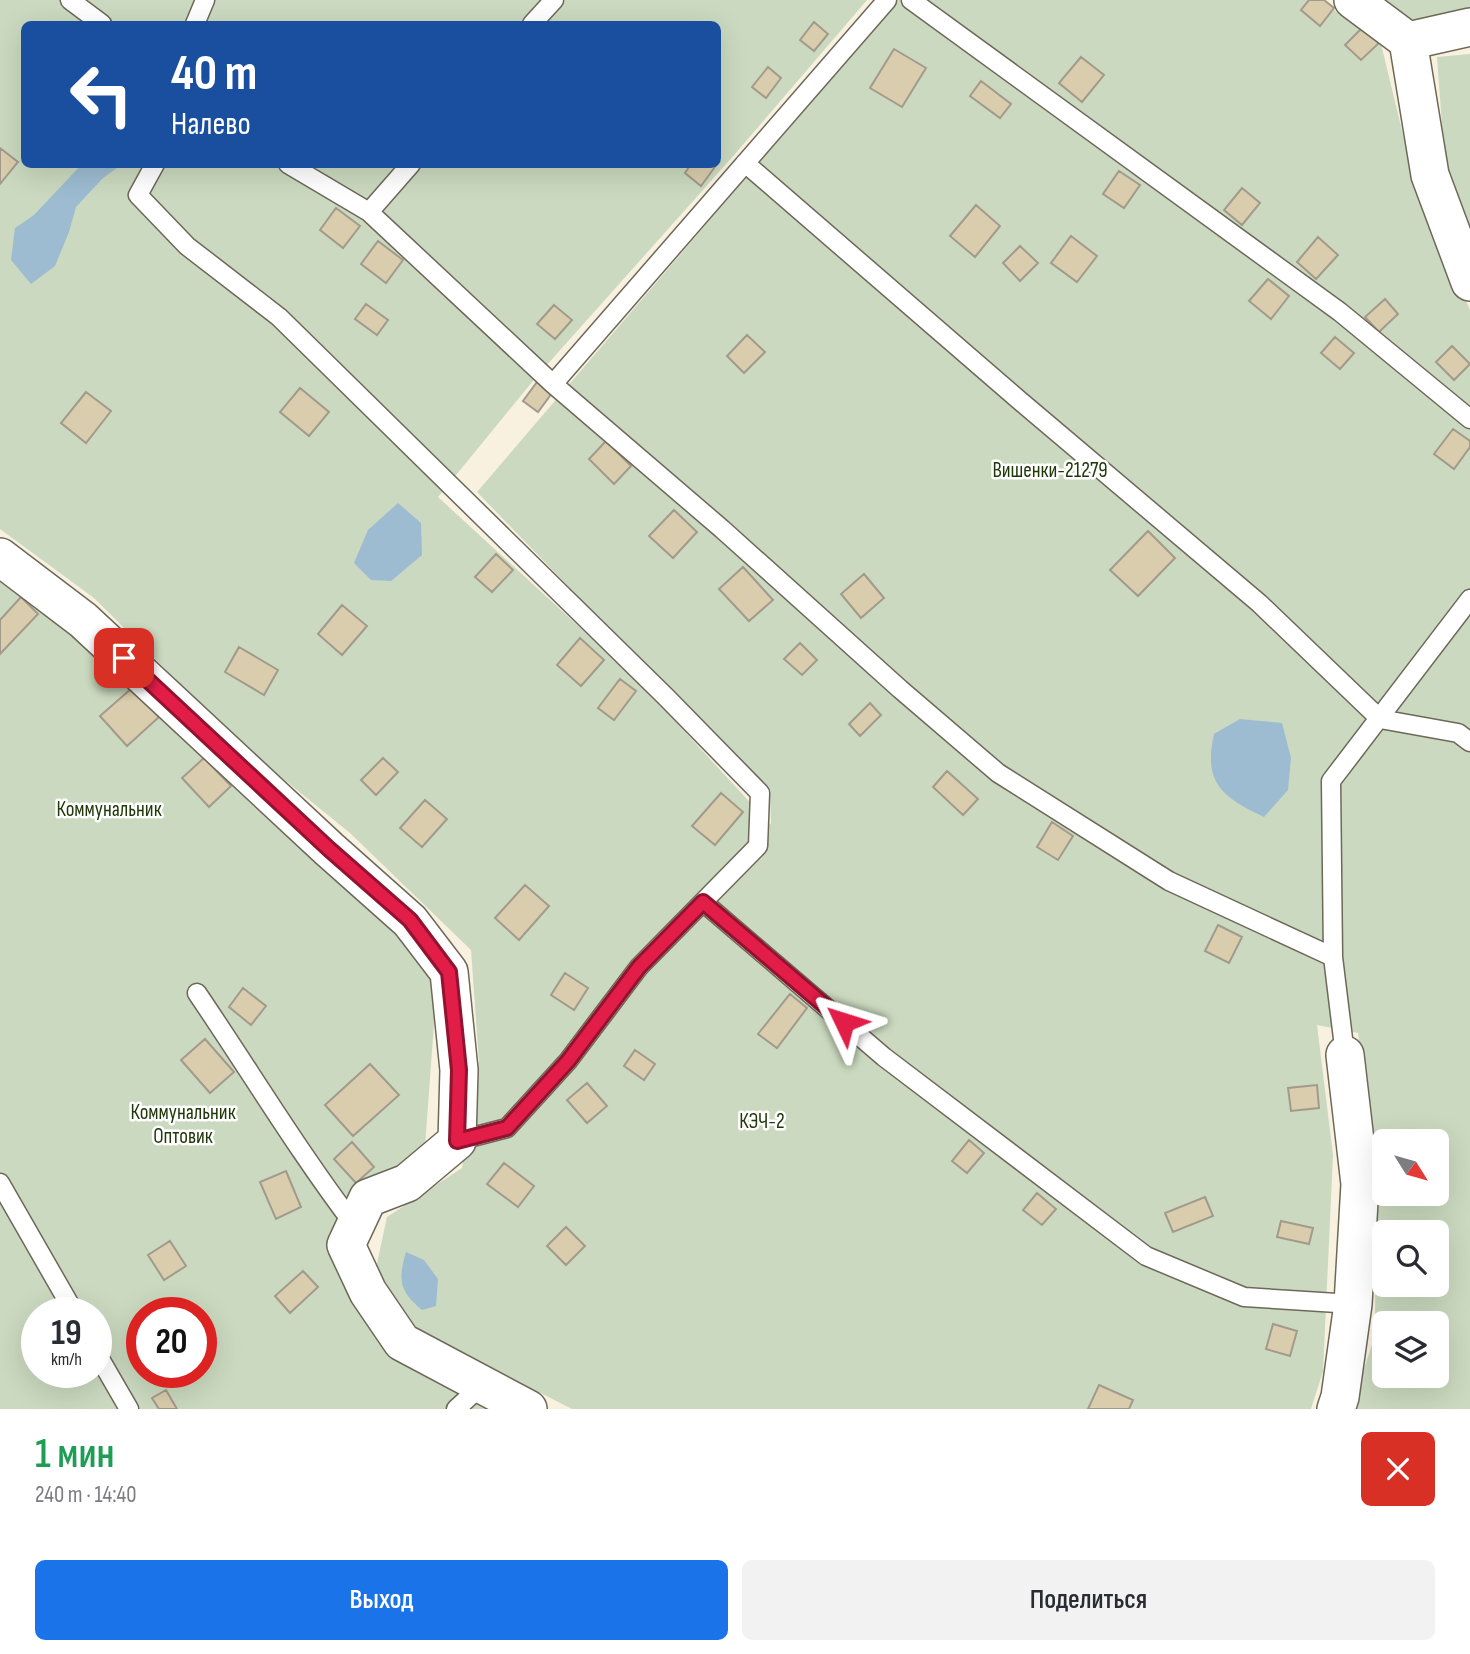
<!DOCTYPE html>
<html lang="ru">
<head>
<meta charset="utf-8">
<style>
	body { margin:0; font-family:"Sofia Sans Condensed",sans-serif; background:#f2f2f3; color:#2b2b33; height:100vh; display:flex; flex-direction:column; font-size:26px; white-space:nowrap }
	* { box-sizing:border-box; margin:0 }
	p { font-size:23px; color:#7c7c81 }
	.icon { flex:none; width:38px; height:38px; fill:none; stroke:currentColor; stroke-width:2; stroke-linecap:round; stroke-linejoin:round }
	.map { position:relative; height:1409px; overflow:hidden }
	.panel { display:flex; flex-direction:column; background:#fff; flex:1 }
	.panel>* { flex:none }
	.top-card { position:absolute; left:21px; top:21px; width:700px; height:147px; border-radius:10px; box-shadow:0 7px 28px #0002; background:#1a4fa0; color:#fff; overflow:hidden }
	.needle { width:46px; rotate:127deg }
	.fabs { position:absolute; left:1372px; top:1129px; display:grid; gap:14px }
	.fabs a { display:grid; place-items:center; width:77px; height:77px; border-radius:10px; background:#fff; box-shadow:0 7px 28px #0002; font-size:35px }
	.speed { position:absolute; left:21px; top:1297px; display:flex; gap:14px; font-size:35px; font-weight:700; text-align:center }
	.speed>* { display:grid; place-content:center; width:91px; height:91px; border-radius:50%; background:#fff; box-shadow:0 7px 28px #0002; line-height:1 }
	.speed small { font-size:18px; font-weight:400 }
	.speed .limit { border:10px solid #d22; background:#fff; color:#111 }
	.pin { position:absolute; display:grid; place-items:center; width:60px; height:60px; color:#fff; margin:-30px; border-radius:14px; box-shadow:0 4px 10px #0006 }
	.me { position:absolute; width:77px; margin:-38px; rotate:311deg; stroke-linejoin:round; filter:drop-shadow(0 0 5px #0008) }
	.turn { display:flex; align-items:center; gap:24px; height:147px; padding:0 35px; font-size:32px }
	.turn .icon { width:91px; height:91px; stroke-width:2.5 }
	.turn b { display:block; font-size:49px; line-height:60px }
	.round { display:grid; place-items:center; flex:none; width:74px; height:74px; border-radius:10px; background:#f2f2f3 }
	.overview { display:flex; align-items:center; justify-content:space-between; height:119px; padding:0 35px }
	h1 { font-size:42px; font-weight:600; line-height:52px; color:#1e9e55 }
	.primary-button { display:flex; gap:14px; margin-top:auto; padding:14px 35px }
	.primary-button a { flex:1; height:80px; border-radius:10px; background:#1a73e8; color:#fff; font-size:28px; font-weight:600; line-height:80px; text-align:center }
	.primary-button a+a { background:#f2f2f3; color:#2b2b33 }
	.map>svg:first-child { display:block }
	.green { fill:#cad9bf; fill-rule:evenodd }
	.water { fill:#9dbcd1 }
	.building { fill:#dacdad; stroke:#a29b8b; stroke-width:2 }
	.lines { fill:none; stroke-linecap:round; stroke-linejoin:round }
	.service-casing { stroke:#6e6859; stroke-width:21 }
	.minor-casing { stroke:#6e6859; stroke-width:40 }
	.service { stroke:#fff; stroke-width:18 }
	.minor { stroke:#fff; stroke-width:37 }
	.route-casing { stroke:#92132f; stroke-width:18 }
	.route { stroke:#e11d48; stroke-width:12 }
	.labels { text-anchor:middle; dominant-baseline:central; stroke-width:5; stroke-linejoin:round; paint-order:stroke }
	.park-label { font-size:21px; fill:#213809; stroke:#fff }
</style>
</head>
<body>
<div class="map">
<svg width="1470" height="1409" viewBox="0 0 1470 1409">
	<rect width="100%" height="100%" fill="#f8f1e0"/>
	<path class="green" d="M0,0h867l-132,154 -198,222 -99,121 199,183 134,145 -1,-30 -293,-303 421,-492h422l61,44 34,140 55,126v1099h-119l24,-74 1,-164 -18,-138 -41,-8 16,130 -10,216 -12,38h-739l-154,-79 -42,-62 11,-51 75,-49 17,-107 -8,-111 -121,-117 -106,-86 -150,-149 -94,-69zM24,24h694v140h-694zM1384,1141h53v53h-53zM1384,1232h53v52h-53zM1384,1323h53v53h-53z
		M1371,0h99v15l-40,4h-34z
		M1470,54v193l-24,-67 -9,-123z
		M0,574l105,79 333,316 -13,177 -77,55 43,153 115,55h-506zM37,1312h59v60h-59zM142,1312h59v60h-59z"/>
	<path class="water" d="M81,165h40l-18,13 -27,29 -7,25 -14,34 -24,18 -20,-24 4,-32 19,-13z
		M398,503l23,20 1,32 -31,26 -20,-1 -17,-17 14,-33z
		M1240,719l42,4 9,35 -3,32 -24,27c-42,-20 -61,-34 -50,-83z
		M406,1252l18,8 14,19 -2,27 -14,4c-23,-19 -24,-30 -16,-58z"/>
	<path class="building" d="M1309,0h15l10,8 -14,18 -19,-16z
		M814,22l14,12 -14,17 -14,-11z
		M1364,26l16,16 -19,18 -16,-15z
		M894,49l32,19 -24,39 -32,-19z
		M1081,57l23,18 -22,27 -23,-19z
		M768,67l13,11 -15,20 -14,-11z
		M981,81l30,23 -11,14 -30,-22z
		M0,148l18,14 -18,22z
		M691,164h26l-16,22 -16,-13z
		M1119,171l21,14 -16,23 -21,-14z
		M1242,188l18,15 -18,22 -18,-15z
		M976,205l24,21 -25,31 -25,-21z
		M336,208l24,18 -17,22 -23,-18z
		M1071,236l26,20 -20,26 -26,-19z
		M1318,237l20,18 -22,24 -19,-17z
		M378,241l25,19 -17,23 -25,-19z
		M1020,246l18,17 -18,18 -17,-18z
		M1268,279l21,17 -18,23 -22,-18z
		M1385,299l13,15 -19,18 -14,-15z
		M366,304l22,16 -11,15 -22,-16z
		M554,305l18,15 -17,19 -18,-15z
		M747,335l18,17 -21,21 -17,-17z
		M1335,337l19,16 -14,16 -19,-16z
		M1452,346l18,18 -16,16 -18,-18z
		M537,382l15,11 -14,19 -15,-11z
		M300,388l29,24 -20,24 -29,-24z
		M86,392l25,19 -25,32 -25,-20z
		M1453,429l17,12v6l-16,22 -20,-15z
		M606,441l25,25 -17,18 -25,-25z
		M674,510l23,22 -24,26 -24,-22z
		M1148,531l27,27 -37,38 -28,-26z
		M496,554l17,16 -21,22 -17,-15z
		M743,567l30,33 -24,21 -30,-32z
		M864,574l20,24 -23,20 -20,-24z
		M21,597l17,17 -38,40v-34z
		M342,605l25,21 -25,29 -24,-21z
		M580,638l24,22 -23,26 -24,-21z
		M800,643l17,17 -15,15 -18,-16z
		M239,647l39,23 -14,25 -39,-23z
		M620,679l16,12 -22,29 -16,-12z
		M132,688l27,29 -32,29 -27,-30z
		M870,703l11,12 -21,21 -11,-12z
		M204,758l27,28 -22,21 -27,-29z
		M383,758l15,14 -22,23 -15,-15z
		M947,771l31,28 -15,16 -30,-28z
		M721,793l22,19 -28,33 -23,-19z
		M425,800l22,19 -25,28 -22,-19z
		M1052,822l21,14 -15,24 -21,-13z
		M525,885l24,21 -30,34 -24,-22z
		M1218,925l24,12 -13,26 -24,-12z
		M565,973l23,15 -14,22 -23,-15z
		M243,988l23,18 -15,19 -22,-18z
		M790,994l17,14 -30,40 -19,-14z
		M205,1039l29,33 -24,21 -29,-33z
		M635,1050l20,14 -11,16 -20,-14z
		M370,1064l29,31 -46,41 -28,-31z
		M587,1083l20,23 -20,17 -20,-23z
		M1317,1085l2,23 -28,3 -3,-23z
		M969,1140l15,13 -17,20 -15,-12z
		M352,1142l22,25 -18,16 -22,-24z
		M504,1163l30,23 -16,21 -31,-23z
		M286,1171l15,36 -25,12 -16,-37z
		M1037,1193l19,16 -14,16 -19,-15z
		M1205,1197l8,19 -40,16 -8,-19z
		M1281,1221l32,7 -4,16 -32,-7z
		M566,1227l19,19 -19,19 -19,-19z
		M170,1241l16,25 -22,14 -16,-25z
		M303,1271l15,16 -28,26 -15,-17z
		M1273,1324l24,7 -7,25 -24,-7z
		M1099,1385l34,15 -4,9h-41z
		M166,1390l11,19h-18l-7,-11z"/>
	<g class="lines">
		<defs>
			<path id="service" d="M70,0l32,24
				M911,0l429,312 130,107
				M195,24l10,-24
				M532,24l22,-24
				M745,163l274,237 240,203 121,116 78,14 12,9
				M155,164l-17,31 49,51 92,71 387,380 94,96 -2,53 -119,121 -71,94 -61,67 -50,13
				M288,164l81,48 42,-48
				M369,212l184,172 334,-384
				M553,384l169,145 178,160 98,84 171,108 164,76
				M703,902l181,155 262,199 98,41 109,7
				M197,993c53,78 101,158 158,233
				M1345,1055l-12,-98 -2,-176 139,-182
				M0,1183l74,129
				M96,1352l33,57
				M456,1409l25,-23"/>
			<path id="minor" d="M1353,0l55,41 62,-14
				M1408,41l22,134 40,107
				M0,557l83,63 246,229 81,72 39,51 10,98 -2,71 -50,42 -39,15 -22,47 22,47 34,50 126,67
				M1336,1409l4,-12 13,-93 7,-120 -15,-129"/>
		</defs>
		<use href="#service" class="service-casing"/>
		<use href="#minor" class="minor-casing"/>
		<use href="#service" class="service"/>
		<use href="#minor" class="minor"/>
	</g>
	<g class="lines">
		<defs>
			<path id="route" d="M124,658l205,191 81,71 39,52 10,98 -2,71 50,-13 61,-67 71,-94 64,-65 141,120"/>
		</defs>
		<use href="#route" class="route-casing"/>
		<use href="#route" class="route"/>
	</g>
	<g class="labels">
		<g class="park-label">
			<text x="1050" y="470">Вишенки-21279</text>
			<text x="109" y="809">Коммунальник</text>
			<text x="183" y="1112">Коммунальник<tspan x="183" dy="24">Оптовик</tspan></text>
			<text x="762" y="1121">КЭЧ-2</text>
		</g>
	</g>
</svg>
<div class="fabs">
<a><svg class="needle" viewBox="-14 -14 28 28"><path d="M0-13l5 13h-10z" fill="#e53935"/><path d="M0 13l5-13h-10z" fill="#7c7c81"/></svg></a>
<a><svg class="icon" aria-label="search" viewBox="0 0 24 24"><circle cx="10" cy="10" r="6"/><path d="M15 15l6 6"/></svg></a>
<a><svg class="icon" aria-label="layers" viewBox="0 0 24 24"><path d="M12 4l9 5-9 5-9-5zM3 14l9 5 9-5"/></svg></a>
</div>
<div class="speed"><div>19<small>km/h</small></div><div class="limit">20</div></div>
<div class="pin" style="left:124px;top:658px;background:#d93025"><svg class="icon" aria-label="arrive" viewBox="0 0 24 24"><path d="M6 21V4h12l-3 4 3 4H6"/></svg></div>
<svg class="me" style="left:844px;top:1022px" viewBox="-20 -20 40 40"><path d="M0-17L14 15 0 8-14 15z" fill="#e11d48" stroke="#fff" stroke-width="4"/></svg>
<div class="top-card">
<div class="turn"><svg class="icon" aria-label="left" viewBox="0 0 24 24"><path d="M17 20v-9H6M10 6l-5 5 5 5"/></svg><div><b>40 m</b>Налево</div></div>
</div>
</div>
<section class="panel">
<div class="overview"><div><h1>1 мин</h1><p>240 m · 14:40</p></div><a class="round" style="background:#d93025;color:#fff"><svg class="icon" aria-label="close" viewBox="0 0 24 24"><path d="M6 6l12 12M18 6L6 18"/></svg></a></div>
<div class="primary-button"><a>Выход</a><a>Поделиться</a></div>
</section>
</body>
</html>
